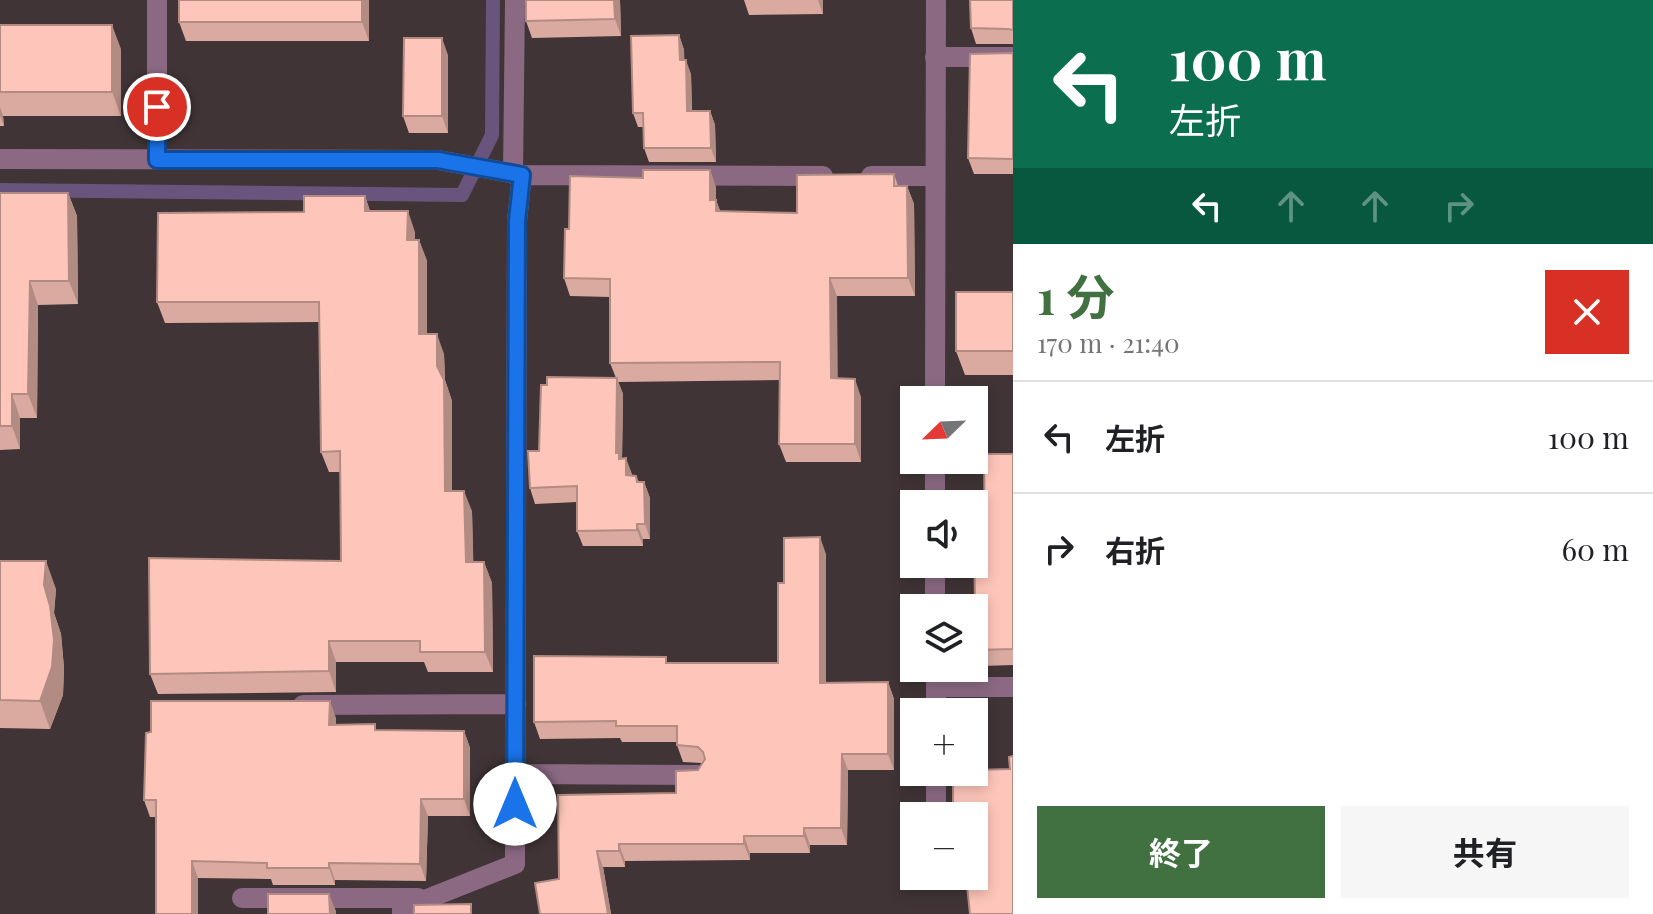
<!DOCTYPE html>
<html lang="ja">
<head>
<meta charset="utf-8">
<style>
	body { margin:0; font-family:"Playfair Display","Noto Sans JP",serif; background:#f6f6f6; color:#202124; height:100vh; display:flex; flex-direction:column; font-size:30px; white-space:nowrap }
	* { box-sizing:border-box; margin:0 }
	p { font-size:26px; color:#757577 }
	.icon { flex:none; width:44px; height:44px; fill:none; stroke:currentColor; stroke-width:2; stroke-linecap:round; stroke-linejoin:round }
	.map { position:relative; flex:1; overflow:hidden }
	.side { display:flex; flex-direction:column; background:#fff; width:640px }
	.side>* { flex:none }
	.banner { background:#0b6e4f; color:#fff; overflow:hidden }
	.needle { width:52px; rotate:247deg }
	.controls { position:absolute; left:900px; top:386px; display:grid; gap:16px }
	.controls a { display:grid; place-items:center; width:88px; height:88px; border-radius:0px; background:#fff; box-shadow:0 4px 12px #0003; font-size:40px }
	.pin { position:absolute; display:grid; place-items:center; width:68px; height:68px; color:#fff; margin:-34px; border:4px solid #fff; border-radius:50%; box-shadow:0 2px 8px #0007 }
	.me { position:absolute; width:88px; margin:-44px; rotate:0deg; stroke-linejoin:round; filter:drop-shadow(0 0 6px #0008) }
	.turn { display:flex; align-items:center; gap:28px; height:168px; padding:0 24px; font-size:36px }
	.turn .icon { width:104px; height:104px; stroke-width:2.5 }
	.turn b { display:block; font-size:56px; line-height:68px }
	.lanes { display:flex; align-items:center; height:76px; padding:0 24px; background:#0003; justify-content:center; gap:40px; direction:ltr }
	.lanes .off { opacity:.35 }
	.round { display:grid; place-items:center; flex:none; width:84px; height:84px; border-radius:0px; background:#f6f6f6 }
	.summary { display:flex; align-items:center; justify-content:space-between; height:136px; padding:0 24px }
	h1 { font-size:48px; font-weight:700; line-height:60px; color:#417141 }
	.action { display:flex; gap:16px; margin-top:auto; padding:16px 24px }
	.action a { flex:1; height:92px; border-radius:0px; background:#417141; color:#fff; font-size:32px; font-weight:700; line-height:92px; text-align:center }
	.action a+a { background:#f6f6f6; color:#202124 }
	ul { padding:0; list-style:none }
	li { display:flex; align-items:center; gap:24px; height:112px; padding:0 24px; border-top:2px solid #e0e0e0 }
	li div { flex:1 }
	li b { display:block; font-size:30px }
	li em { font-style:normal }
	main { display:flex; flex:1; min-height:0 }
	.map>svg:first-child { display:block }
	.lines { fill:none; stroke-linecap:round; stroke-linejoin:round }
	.stream { stroke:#68547c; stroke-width:14 }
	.minor { stroke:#8b6983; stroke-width:20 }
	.wall { fill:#daaaa0 }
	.shaded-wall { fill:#b28b82 }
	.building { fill:#fec6ba; stroke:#b28b82; stroke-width:2 }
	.route-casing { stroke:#114b97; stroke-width:20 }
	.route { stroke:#1a73e8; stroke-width:14 }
</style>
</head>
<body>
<main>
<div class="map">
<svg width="1013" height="914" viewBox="0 0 1013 914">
	<rect width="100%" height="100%" fill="#403436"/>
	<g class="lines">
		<path class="stream" d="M0,190l462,5 30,-60 1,-135"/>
		<path class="minor" d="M935,57h78
			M0,159l438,1 84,15 301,1
			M157,160v-160
			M513,174l2,-174
			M871,176h64
			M935,400l1,-400
			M935,460v44
			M935,564v44
			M936,668v44
			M936,687h77
			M303,705l213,-1
			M936,772v44
			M515,774l183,1
			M242,898h176
			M402,914v-5l113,-45 2,-643 5,-46"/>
	</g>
	<path class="wall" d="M179,0h190v41h-183l-7,-19z
		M526,0h94l1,36 -89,2 -6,-17z
		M744,0h79v14l-74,1z
		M1013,0v44h-37l-5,-16z
		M0,25l121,24v67h-118l1,10h-4z
		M679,35l5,15v10l7,14 1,37h18l5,14 1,37h-67l-5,-14 -1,-21h-5l-5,-14z
		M1013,53v121h-39l-6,-16z
		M448,55v78h-39l-6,-17z
		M710,170l6,18v12l4,11 77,2 97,-39 4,12h9l7,18 1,92h-78v82l24,19v65h-75l-7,-18 1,-64 -162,2 5,12 -1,65 10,16 4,1 3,6h5l6,16v41h-7v7h-60l-6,-15v-29l-42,2 -5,-16 9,-37 8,-66 69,-7 -6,-15v-66l-40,-1 -6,-18 5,-49 74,-51z
		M0,193h68l9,23 1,88 -40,1 -1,113h-17v31l-20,1z
		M365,196l5,15 45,21v8h4l8,21v73l17,20 1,26 7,21v90l20,20 1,51h11l8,21 1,89h-65l-4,-10h-88v30l-178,2 -8,-20 191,-113 -1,-89h-11l-8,-20 -2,-130 -154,1 -8,-21 147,-90z
		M1013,292v83h-48l-9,-24z
		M1013,454v211l-31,1 -6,-16 9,-103z
		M826,554v129l62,-1 6,17v71h-46l-1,75h-37v8h-60v7l-125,1v6h-22l8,47h-71l19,-35 117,-86 22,-23 4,-7 -19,-1 -6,-17v-3h-55l-2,-4 -80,1 -6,-17 135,-59h109l6,-80z
		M0,561l56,28 -2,24 7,21 3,34 -1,27 -13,34 -50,-1z
		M336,718v7l41,5 87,1 6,17v68h-42l-2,65 -91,-1v5h-62l-2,-6 -73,-1v36h-42v-97h-6l-6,-17z
		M1010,769l3,145 -39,-98h-17l-4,-11z"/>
	<path class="shaded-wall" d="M362,0h7v41l-7,-19z
		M614,0h6l1,36 -6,-17z
		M818,0h5v14z
		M112,25l9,24v67l-9,-24z
		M679,35l5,15 1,24 -5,-14z
		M442,38l6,17v78l-6,-17z
		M686,60l5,14 1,52 -5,-15z
		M0,107l3,9 1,10 -4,-10z
		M710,111l5,14 1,37 -5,-14z
		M710,170l6,18v12l7,18v11l-13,-29z
		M907,186l7,18 1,92 -7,-18z
		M68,193l9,23 1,88 -9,-23z
		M365,196l7,21 -7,-6z
		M408,211l7,21v29l-8,-21z
		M419,240l8,21v94l-8,-21z
		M830,278l7,18 1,100 -7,-18z
		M30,281l8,24 -1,113 -9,-24z
		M437,334l7,20 1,26 7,21v111l-7,-21 -8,-125z
		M617,378l6,16 -1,66 2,9 -8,-16z
		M855,379l6,18v65l-6,-18z
		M12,394l8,24v31l-8,-23z
		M626,458l6,16v17l-6,-16z
		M644,482l6,16v41l-5,-15z
		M464,491l8,20 2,72 -8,-21z
		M637,524l6,15v7l-6,-16z
		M820,537l6,17v145l-6,-16z
		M46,561l10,28 -2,24 7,21 3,34 -1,27 -13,34 -10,-28z
		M484,562l8,21 1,89 -8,-20z
		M329,641l7,21v30l-7,-21z
		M888,682l6,17v71l-6,-16z
		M330,701l6,17v24l-7,-17z
		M464,731l6,17v68l-6,-17z
		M842,754l6,16 -1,75 -6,-17z
		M421,799l7,17 -2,65 -6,-17z
		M804,828l6,17v8l-6,-17z
		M744,836l6,17v7l-6,-16z
		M619,844l6,17v6l-6,-16z
		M597,851l6,16 8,47h-3z
		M192,861l6,17v36h-6z
		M329,863l6,17v5l-6,-17z
		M329,894l7,17v3h-6z"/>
	<path class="building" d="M179,0h183v22h-183z
		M526,0h88l1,19 -89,2z
		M970,0h43v30l-5,-1 -37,-1z
		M0,25h112v67h-112z
		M679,35l1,25h6l1,51h23l1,37h-67l-1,-35h-10l-2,-77z
		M404,38h38v78h-39z
		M1013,53v106l-45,-1 2,-104z
		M643,170h67v30h6v11l81,2v-38l97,-1v12h13l1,92h-78l1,100 24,1v65h-76l1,-82 -170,1v-84l-46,-1 1,-49h4l1,-53 73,2z
		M0,193h68l1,88h-39l-2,113h-16v32h-12z
		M304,196h61v15h43l-1,29h12v94h18v32l7,14 1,111h19l2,71h18l1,90h-65v-11h-91v30l-179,3 -1,-116 192,3 -1,-110 -19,1 -2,-150h-162l1,-89 146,-1z
		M956,292h57v59h-57z
		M547,377l70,1 -1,75h3v6l7,-1v17l10,1 1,6h7l1,42h-8v6l-60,1v-45l-47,2 -2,-37h11l2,-66h6z
		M984,454h29v195l-37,1 -2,-102 11,-1z
		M820,537v146l68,-1v72h-46l-1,74h-37v8h-60v8h-125v7h-22l11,63h-68l-5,-31 24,-4 -1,-84 118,-2v-22l22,-1 7,-11 -2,-7 -5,-5 -21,-2v-19h-61v-5l-82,1v-66l132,1v6h112v-80h6v-45z
		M0,561h46l-2,24 6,21 4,34 -2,27 -12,34 -40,-1z
		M151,701h179l-1,24 46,-1v6l89,1v68h-43l-1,65 -91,-1v5h-62v-5l-75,-2v53h-36v-114h-12l2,-67 5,-1z
		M1013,756v158h-43l-4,-38h8v-60h-15l-1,-11h-5v-33h21v-2l36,-1 -1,-12z
		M268,894h61l1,20h-62z
		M471,904v10h-57v-9z"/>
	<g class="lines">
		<defs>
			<path id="route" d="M157,107v53h281l84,15 -5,46 -2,583"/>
		</defs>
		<use href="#route" class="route-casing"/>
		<use href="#route" class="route"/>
	</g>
</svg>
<div class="controls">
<a><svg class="needle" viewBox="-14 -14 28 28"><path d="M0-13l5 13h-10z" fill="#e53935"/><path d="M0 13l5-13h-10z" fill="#757577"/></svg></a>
<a><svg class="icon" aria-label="sound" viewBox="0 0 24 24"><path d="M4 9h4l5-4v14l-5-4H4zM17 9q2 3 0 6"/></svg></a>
<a><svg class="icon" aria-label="layers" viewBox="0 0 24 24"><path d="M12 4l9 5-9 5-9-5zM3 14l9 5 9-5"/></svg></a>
<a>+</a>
<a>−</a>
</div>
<div class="pin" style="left:157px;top:107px;background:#d93025"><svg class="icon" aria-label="arrive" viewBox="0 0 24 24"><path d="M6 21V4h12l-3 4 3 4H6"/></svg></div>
<svg class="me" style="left:515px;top:804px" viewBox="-20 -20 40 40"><circle r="19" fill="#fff"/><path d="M0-13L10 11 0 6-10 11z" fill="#1a73e8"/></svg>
</div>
<section class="side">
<div class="banner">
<div class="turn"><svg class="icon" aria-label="left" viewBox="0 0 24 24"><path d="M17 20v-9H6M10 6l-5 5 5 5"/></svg><div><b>100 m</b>左折</div></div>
<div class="lanes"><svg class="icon" aria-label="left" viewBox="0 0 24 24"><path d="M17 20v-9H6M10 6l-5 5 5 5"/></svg><svg class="icon off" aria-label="ahead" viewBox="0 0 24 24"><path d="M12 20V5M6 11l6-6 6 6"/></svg><svg class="icon off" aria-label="ahead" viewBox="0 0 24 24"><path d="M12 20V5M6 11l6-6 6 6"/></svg><svg class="icon off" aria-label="right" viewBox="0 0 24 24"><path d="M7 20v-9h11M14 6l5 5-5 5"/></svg></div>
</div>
<div class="summary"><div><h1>1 分</h1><p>170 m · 21:40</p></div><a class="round" style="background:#d93025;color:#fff"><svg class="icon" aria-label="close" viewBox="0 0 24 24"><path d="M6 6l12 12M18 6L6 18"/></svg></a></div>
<ul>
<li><svg class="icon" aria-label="left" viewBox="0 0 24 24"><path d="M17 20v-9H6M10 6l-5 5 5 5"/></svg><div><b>左折</b></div><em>100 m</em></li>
<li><svg class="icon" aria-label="right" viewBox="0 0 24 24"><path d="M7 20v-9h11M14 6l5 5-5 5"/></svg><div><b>右折</b></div><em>60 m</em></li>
</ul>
<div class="action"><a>終了</a><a>共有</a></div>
</section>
</main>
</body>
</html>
